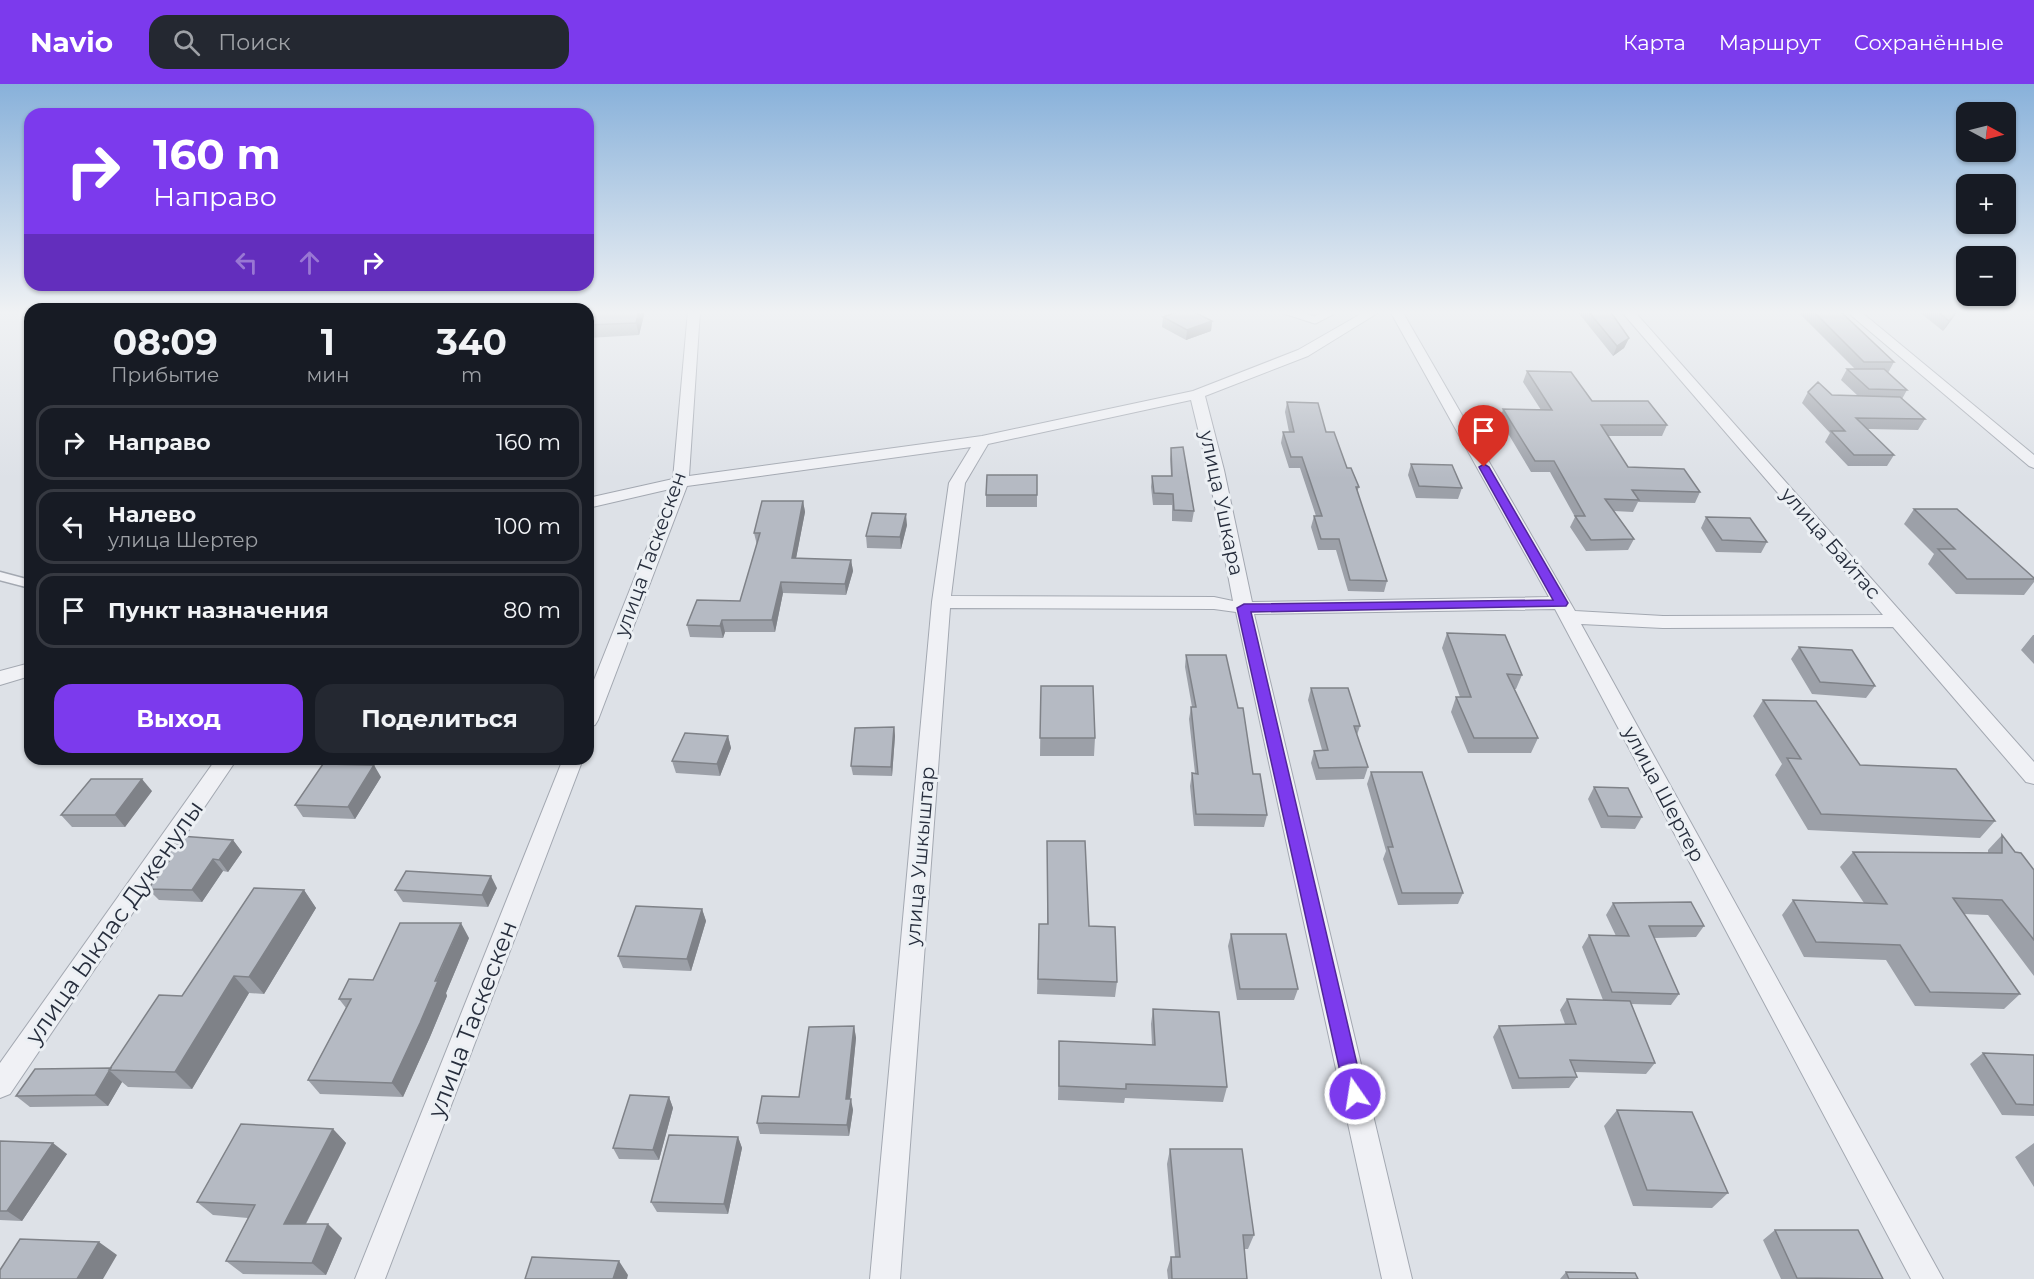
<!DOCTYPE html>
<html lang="ru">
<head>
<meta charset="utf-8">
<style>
	body { margin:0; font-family:Montserrat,sans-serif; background:#242831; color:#f1f3f6; height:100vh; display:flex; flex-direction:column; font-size:22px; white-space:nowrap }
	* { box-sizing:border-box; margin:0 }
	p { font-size:20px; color:#9ea1a6 }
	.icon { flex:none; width:33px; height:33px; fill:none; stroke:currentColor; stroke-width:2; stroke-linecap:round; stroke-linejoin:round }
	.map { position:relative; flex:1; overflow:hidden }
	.drawer { position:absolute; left:24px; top:219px; width:570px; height:462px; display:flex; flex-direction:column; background:#171b24; border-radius:18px; box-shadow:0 2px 4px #0004 }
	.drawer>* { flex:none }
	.hud { position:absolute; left:24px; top:24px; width:570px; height:183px; border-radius:18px; box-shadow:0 2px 4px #0004; background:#7c3aed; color:#fff; overflow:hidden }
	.needle { width:39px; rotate:97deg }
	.buttons { position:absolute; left:1956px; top:18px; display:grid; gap:12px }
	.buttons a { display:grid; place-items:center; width:60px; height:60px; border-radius:12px; background:#171b24; box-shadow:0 2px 4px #0004; font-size:30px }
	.pin { position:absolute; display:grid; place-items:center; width:51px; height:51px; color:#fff; margin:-62px -26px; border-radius:50% 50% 50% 0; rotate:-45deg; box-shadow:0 0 6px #0007 }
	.pin .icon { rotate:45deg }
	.me { position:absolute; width:66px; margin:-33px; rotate:347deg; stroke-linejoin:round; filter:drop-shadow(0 0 4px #0008) }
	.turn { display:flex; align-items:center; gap:21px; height:126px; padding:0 30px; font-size:27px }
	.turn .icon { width:78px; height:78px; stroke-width:2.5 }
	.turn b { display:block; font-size:42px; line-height:51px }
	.lanes { display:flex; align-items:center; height:57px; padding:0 30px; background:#0003; justify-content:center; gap:30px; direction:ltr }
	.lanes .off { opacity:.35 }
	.eta { display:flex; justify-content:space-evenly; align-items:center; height:102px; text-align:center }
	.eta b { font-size:36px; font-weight:700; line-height:42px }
	.action { display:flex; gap:12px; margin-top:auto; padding:12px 30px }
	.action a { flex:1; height:69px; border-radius:18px; background:#7c3aed; color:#fff; font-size:24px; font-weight:700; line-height:69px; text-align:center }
	.action a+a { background:#242831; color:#f1f3f6 }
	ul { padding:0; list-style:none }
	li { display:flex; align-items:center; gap:18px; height:75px; margin:0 12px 9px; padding:0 18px; border:3px solid #363941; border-radius:18px }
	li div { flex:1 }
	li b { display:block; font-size:22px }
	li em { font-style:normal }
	header { display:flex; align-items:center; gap:36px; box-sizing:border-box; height:84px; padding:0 30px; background:#7c3aed; color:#fff }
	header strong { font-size:28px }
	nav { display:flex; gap:33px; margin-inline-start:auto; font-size:21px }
	.search { width:420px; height:54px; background:#242831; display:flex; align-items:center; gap:15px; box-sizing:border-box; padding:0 21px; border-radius:18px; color:#9ea1a6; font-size:22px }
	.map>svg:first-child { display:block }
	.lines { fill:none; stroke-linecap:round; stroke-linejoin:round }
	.service-far1-casing { stroke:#a3a8b1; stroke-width:9 }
	.service-casing { stroke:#a3a8b1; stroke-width:11 }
	.minor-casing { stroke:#a3a8b1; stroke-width:2 }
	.service-far1 { stroke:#f0f1f5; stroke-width:7 }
	.service { stroke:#f0f1f5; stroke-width:8 }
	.minor { fill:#f0f1f5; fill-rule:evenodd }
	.wall { fill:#9ca0a8 }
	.shaded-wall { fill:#7f8288 }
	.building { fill:#b5bac3; stroke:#7f8288; stroke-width:1.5 }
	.route { fill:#7c3aed; stroke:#51269a; stroke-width:1.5 }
	.labels { text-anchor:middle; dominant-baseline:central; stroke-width:6; stroke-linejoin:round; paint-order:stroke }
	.street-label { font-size:20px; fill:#272e3d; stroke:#ecf0f4 }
	.near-street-label { font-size:24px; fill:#272e3d; stroke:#ecf0f4 }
</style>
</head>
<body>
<header>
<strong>Navio</strong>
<div class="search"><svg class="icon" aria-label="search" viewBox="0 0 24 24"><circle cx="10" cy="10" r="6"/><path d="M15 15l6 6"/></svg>Поиск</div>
<nav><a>Карта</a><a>Маршрут</a><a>Сохранённые</a></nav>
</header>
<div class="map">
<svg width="2034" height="1195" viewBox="0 0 2034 1195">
	<rect width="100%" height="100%" fill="#dde1e7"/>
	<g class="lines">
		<defs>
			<path id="service-far1" d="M1287,227l28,9 17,-9"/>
			<path id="service" d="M0,492l30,8"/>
			<path id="minor" d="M688,227h12l-11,165 293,-40 211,-45 105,-41 68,-39h15l-73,45 -103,40 19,74 28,132 297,-5 -159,-286h12l173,300 88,5 220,-1 -262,-304h13l400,451v22l-8,-2 -133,-155 -230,1 -82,-4 362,655h-32l-356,-670 -301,5 158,665h-30l-146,-667 -22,-3 -264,-1 -50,671h-30l62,-677 17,-119 22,-36 -284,39 -89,234 -3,5 -7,2v-32l82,-206 -82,19v-10l85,-19zM1191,316l17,70 25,131 -19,-4 -263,-1 14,-113 23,-39z
				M1846,227h14l174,144v13l-5,-2z
				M30,579v13l-30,9v-14z
				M216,675h21l-227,335 -10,4v-35z
				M563,675h20l-198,520h-30z"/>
		</defs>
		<use href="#service-far1" class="service-far1-casing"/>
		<use href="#service" class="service-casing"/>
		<use href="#minor" class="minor-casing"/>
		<use href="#service-far1" class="service-far1"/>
		<use href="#service" class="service"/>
		<use href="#minor" class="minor"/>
	</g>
	<path class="wall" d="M588,227h57l-6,24 -51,3z
		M1577,227h33l19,27 -5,10 -11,8z
		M1797,227h43l54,51 -6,11 19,17 -5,9 23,20 -7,11 -50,-1 26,26 -7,11h-39l-23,-24 5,-9 -28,-30 6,-11 24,3 26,1 -17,-16 6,-11h8z
		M1918,227h40l-15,20z
		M1163,233l49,4 -1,10 -25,9 -24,-13z
		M1527,287l65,30 75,24 -5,11h-54l20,31 72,25 -5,11 -57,-1 -5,10 -19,-1 20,28 -6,11 -42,1 -16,-24 5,-10 -25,-45h-19l-31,-52 3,-11 38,1 -18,-28z
		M1287,318l39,30 33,55 -2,5 30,89 -3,11 -36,-1 -12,-41h-18l-7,-23 3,-11h2l-16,-48h-11l-8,-25 2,-11h6l-4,-20z
		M1171,364l23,63 -2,11 -20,-1v-16h-19l-2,-18 1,-11h19l-1,-17z
		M1411,380l51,24 -4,11 -42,-1 -8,-23z
		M1037,391v32h-51v-12z
		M803,417l2,11 -9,46 55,2 2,11 -7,24 -63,-2 -8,39h-50l-2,6 -33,-1 -3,-12 53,-24 17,-56 -3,-12z
		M1914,425l120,69v4l-10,13 -68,-1 -28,-30 6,-10 -30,-30z
		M1706,433l61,25 -6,11 -45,-1 -15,-24z
		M907,441l-6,24 -34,-1 -1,-12z
		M1447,549l75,42 -6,14h-2l24,49 -7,15h-63l-17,-41 5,-15h4l-18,-49z
		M2033,551h1v29l-13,-14z
		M1799,563l76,39 -9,12 -54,-4 -21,-35z
		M1186,571l52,53 15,66 14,41 -3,12 -70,-1 -4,-40 2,-13h3l-6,-54 2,-12h1l-7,-40z
		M1041,602l54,52 -1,18h-54z
		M1311,604l49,38 -3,9 11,32 -4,12 -48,1 -5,-17 3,-12 8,-1 -14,-50z
		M1763,616l97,65 135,56 -15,17 -172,-8 -33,-55 7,-11 -29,-48z
		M894,643l1,9 -3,40 -39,-1 -2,-9z
		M728,652l3,12 -11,28 -44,-3 -4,-12z
		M1371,688l92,121 -5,11 -60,1 -15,-46 3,-8 -19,-67z
		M381,693l-26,42 -52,-2 -8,-12z
		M1594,703l48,30 -7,12 -34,-1 -13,-29z
		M152,707l-27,36h-53l-11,-12z
		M2002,751l13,17 19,18v106l-46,-61 -24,-1 56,80 -16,15 -89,-3 -29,-46 -82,-3 -22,-42 11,-15 71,3 -24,-36 13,-15 135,1v-3z
		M233,756l9,12 -14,20 -5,-1 -21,31 -43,-2 -11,-11 21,-27 -5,-5z
		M1047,757l70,141 -2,15 -78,-3 2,-70h8z
		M497,804l-9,19 -85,-5 -8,-12z
		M304,806l12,18 -52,86 -15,-1 -57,96 -64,-2 -6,-5 -14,24 -78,1 -14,-11 95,-28 71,-72z
		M1613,819l91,23 -8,11 -42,1 25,56 -8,11 -40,-1 24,59 -9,11 -71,-2 2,5 -8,11 -57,1 -19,-52 6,-11 66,-2 -5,-14 7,-11 36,1 -21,-53 7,-12 27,1 -10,-21z
		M702,825l4,12 -15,50 -68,-3 -5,-12z
		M1231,850l67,55 -4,11h-57l-9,-54z
		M469,854l-23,55 1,3 -17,41 -27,60 -83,-3 -12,-14 38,-72 -7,-9 34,-19z
		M1153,925l74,78 -4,15 -98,-4 -1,5 -66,-3 1,-59 93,4 -1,-21z
		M854,942l2,12 -6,61 3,11 -4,26 -89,-2 -3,-11 42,-26z
		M1983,969l51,2v61l-32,-1 -32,-51z
		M669,1013l4,11 -14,52 -40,-1 -6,-11z
		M1617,1026l111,83 -16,15 -79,-2 -29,-80z
		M333,1045l13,14 -40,81 36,14 -16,37 -83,-1 -17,-13 22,-43 -35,-3 -16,-13z
		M738,1053l4,11 -14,66 -71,-2 -6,-10z
		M0,1057l67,13 -45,67 -22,-1z
		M2034,1059v44l-19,-30z
		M1170,1065l84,86 -6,14h-4l3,30h-79l-1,-9 4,-13h4l-8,-93z
		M1775,1146l108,49h-102l-18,-39z
		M1566,1188l72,7h-78z"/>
	<path class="shaded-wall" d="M639,227h6l-6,24 -3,-12z
		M1957,227l-4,7 -10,13 6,-10z
		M1212,237l-1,10 -25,9 1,-10z
		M1629,254l-5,10 -11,8 4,-10z
		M803,417l2,11 -11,57 -2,-11z
		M906,430l1,11 -6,24 -1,-12z
		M851,476l2,11 -7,24 -1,-11z
		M781,498l2,11 -8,39 -3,-12z
		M722,536l3,12 -2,6 -3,-12z
		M894,643l1,9 -3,40 -1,-9z
		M728,652l3,12 -11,28 -3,-12z
		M374,681l7,12 -26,42 -7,-12z
		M142,695l10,12 -27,36 -10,-12z
		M233,756l9,12 -14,20 -9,-12z
		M213,775l10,12 -21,31 -10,-12z
		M491,792l6,12 -9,19 -6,-12z
		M304,806l12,18 -52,86 -15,-17z
		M702,825l4,12 -15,50 -4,-12z
		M461,839l8,15 -23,55 1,3 -17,41 -27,60 -11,-14z
		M234,892l15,17 -57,96 -17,-17z
		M854,942l2,12 -7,72 -3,-11z
		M110,987l12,11 -14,24 -13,-11z
		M669,1013l4,11 -14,52 -6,-10z
		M851,1015l2,11 -4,26 -2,-11z
		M333,1045l13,14 -47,94 -15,-13z
		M738,1053l4,11 -14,66 -4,-10z
		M53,1059l14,11 -45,67 -15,-10z
		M328,1140l14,14 -16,37 -14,-12z
		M99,1158l18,13 -14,24h-26z
		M619,1177l9,14 -1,4h-14z"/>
	<path class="building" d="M588,227h51l-3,12 -48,2z
		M1180,227h13l19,10 -25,9 -24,-13z
		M1588,227h22l19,27 -12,8z
		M1813,227h27l54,51h-30z
		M1937,227h20l-8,10z
		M1847,285h37l23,21 -38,-1z
		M1527,287l44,1 21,29h56l19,24h-66l27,42 56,2 16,23 -68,-2 7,10 -34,-1 29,40 -43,1 -16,-24h10l-31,-55h-19l-32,-52 49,1z
		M1818,298l14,13 68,2 25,22 -69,-1 38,37h-40l-23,-24h14l-37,-39z
		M1287,318l31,1 8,29h8l13,36h4l8,19h-3l31,94 -37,-1 -11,-41h-18l-7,-23h8l-20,-59h-11l-8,-25h11z
		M1183,363l11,64 -20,-1 -1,-16 -19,-1 -2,-17h20l-1,-28z
		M1411,380l41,1 10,23 -43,-2z
		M987,391h50v20h-51z
		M762,417h41l-11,57 59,2 -6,24 -64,-2 -9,38h-50l-2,6 -33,-1 10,-25 43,1 20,-68h-6z
		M1914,425h43l77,69v1h-67l-29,-30h17z
		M872,429l34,1 -6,23 -34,-1z
		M1706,433l44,1 17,24 -45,-2z
		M1447,549l58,2 17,40 -15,-1 31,64h-64l-18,-41h15z
		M1799,563l53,3 23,36 -55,-4z
		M1186,571h40l12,53h5l10,66h7l7,41 -71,-1 -4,-41 6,1 -7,-67h5z
		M1041,602h52l2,52h-55z
		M1311,604h37l12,38h-6l14,41 -49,1 -5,-17 14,-1z
		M1763,616l53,1 44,64 96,4 39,52 -174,-7 -34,-56 14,1z
		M894,643l-3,40 -40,-1 4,-38z
		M685,649l43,3 -11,28 -45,-3z
		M323,680l51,1 -26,42 -53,-2z
		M1371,688h51l41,121h-61l-14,-46h5z
		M91,695h51l-27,36h-54z
		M1594,703l34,1 14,29 -34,-1z
		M2002,751l13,17 6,1 13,17v70l-32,-40 -49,-2 67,96 -90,-2 -30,-47 -84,-3 -23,-42 94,4 -34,-52 149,1z
		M180,752l53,4 -14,20 -6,-1 -21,31 -44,-1 24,-32h-8z
		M1047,757h38l4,85 26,1 2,55 -79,-3 1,-55h9z
		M406,787l85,5 -9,19 -87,-5z
		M254,804l50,2 -55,87 -15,-1 -59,96 -66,-2 50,-75 23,1z
		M1691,818l13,24h-55l30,68 -67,-2 -23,-57 40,1 -16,-33z
		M636,822l66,3 -15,50 -69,-3z
		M400,839h61l-26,58h3l-18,42 -28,60 -84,-3 43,-81h-12l10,-20 24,1z
		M1231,850h55l12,55h-58z
		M1567,915l63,2 25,62 -85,-3 7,17 -58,1 -20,-52 77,-2z
		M1153,925l66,3 8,75 -101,-3v5l-67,-3v-45l96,4z
		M854,942l-8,73h5l-4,26 -90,-2 5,-27 37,1 10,-70z
		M1983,969l51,2v50l-18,-1z
		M111,984l-16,27 -79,1 19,-27z
		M630,1011l39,2 -16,53 -40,-2z
		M1617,1026l75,2 36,81 -81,-3z
		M241,1040l92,5 -49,95h44l-16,39 -86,-2 29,-56 -58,-3z
		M669,1051l69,2 -14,67 -73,-2z
		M0,1057l53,2 -46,68h-7z
		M1170,1065h72l12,86h-11l4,44h-75l-1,-22h9z
		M1775,1146h83l25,49 -86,-1z
		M20,1155l79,3 -22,37h-77v-9z
		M532,1173l87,4 -6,18h-88z
		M1566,1188l69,1 3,6h-69z"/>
	<linearGradient id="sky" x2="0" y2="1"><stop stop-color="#88b1da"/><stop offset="0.58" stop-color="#f0f2f4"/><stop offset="1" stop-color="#f0f2f4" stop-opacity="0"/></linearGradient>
	<rect width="2034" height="394" fill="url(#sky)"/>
	<path class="route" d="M1484,380l5,3 79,136 -2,3 -315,6 113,482 -2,6 -7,3 -7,-3 -3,-6 -108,-486 7,-4 309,-4 -74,-133z"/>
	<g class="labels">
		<g class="street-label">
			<text transform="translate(1222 419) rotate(78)">улица Ушкара</text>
			<text transform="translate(1831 459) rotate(49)">улица Байтас</text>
			<text transform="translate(650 470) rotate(-70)">улица Таскескен</text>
			<text transform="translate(1664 710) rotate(62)">улица Шертер</text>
			<text transform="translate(920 772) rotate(-85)">улица Ушкыштар</text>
		</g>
		<g class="near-street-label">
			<text transform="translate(114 838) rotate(-55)">улица Ыклас Дукенулы</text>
			<text transform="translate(472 935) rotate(-69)">улица Таскескен</text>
		</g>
	</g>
</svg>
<div class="buttons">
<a><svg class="needle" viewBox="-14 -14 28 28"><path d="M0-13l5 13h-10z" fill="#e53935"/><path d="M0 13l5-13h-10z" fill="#9ea1a6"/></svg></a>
<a>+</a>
<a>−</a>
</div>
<div class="pin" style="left:1484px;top:383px;background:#d93025"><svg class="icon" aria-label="arrive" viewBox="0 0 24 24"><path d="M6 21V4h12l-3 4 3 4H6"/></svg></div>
<svg class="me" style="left:1355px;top:1010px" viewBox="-20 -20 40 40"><circle r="17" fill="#7c3aed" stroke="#fff" stroke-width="3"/><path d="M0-11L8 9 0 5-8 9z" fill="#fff"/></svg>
<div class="hud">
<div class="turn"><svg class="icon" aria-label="right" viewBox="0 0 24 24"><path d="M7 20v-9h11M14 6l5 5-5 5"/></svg><div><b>160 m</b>Направо</div></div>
<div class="lanes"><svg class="icon off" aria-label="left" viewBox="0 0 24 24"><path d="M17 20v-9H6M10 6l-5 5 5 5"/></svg><svg class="icon off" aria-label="ahead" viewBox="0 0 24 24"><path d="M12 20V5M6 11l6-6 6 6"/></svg><svg class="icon" aria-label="right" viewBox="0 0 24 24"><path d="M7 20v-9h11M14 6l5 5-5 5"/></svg></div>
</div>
<section class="drawer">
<div class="eta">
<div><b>08:09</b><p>Прибытие</p></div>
<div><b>1</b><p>мин</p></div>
<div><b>340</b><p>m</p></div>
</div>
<ul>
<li><svg class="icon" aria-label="right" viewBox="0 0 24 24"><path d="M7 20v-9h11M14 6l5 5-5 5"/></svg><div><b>Направо</b></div><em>160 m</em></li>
<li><svg class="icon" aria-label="left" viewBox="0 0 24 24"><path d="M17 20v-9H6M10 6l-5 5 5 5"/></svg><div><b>Налево</b><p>улица Шертер</p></div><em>100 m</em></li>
<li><svg class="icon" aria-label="arrive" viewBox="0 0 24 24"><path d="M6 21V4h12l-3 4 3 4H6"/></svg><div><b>Пункт назначения</b></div><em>80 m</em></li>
</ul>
<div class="action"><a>Выход</a><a>Поделиться</a></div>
</section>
</div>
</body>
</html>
